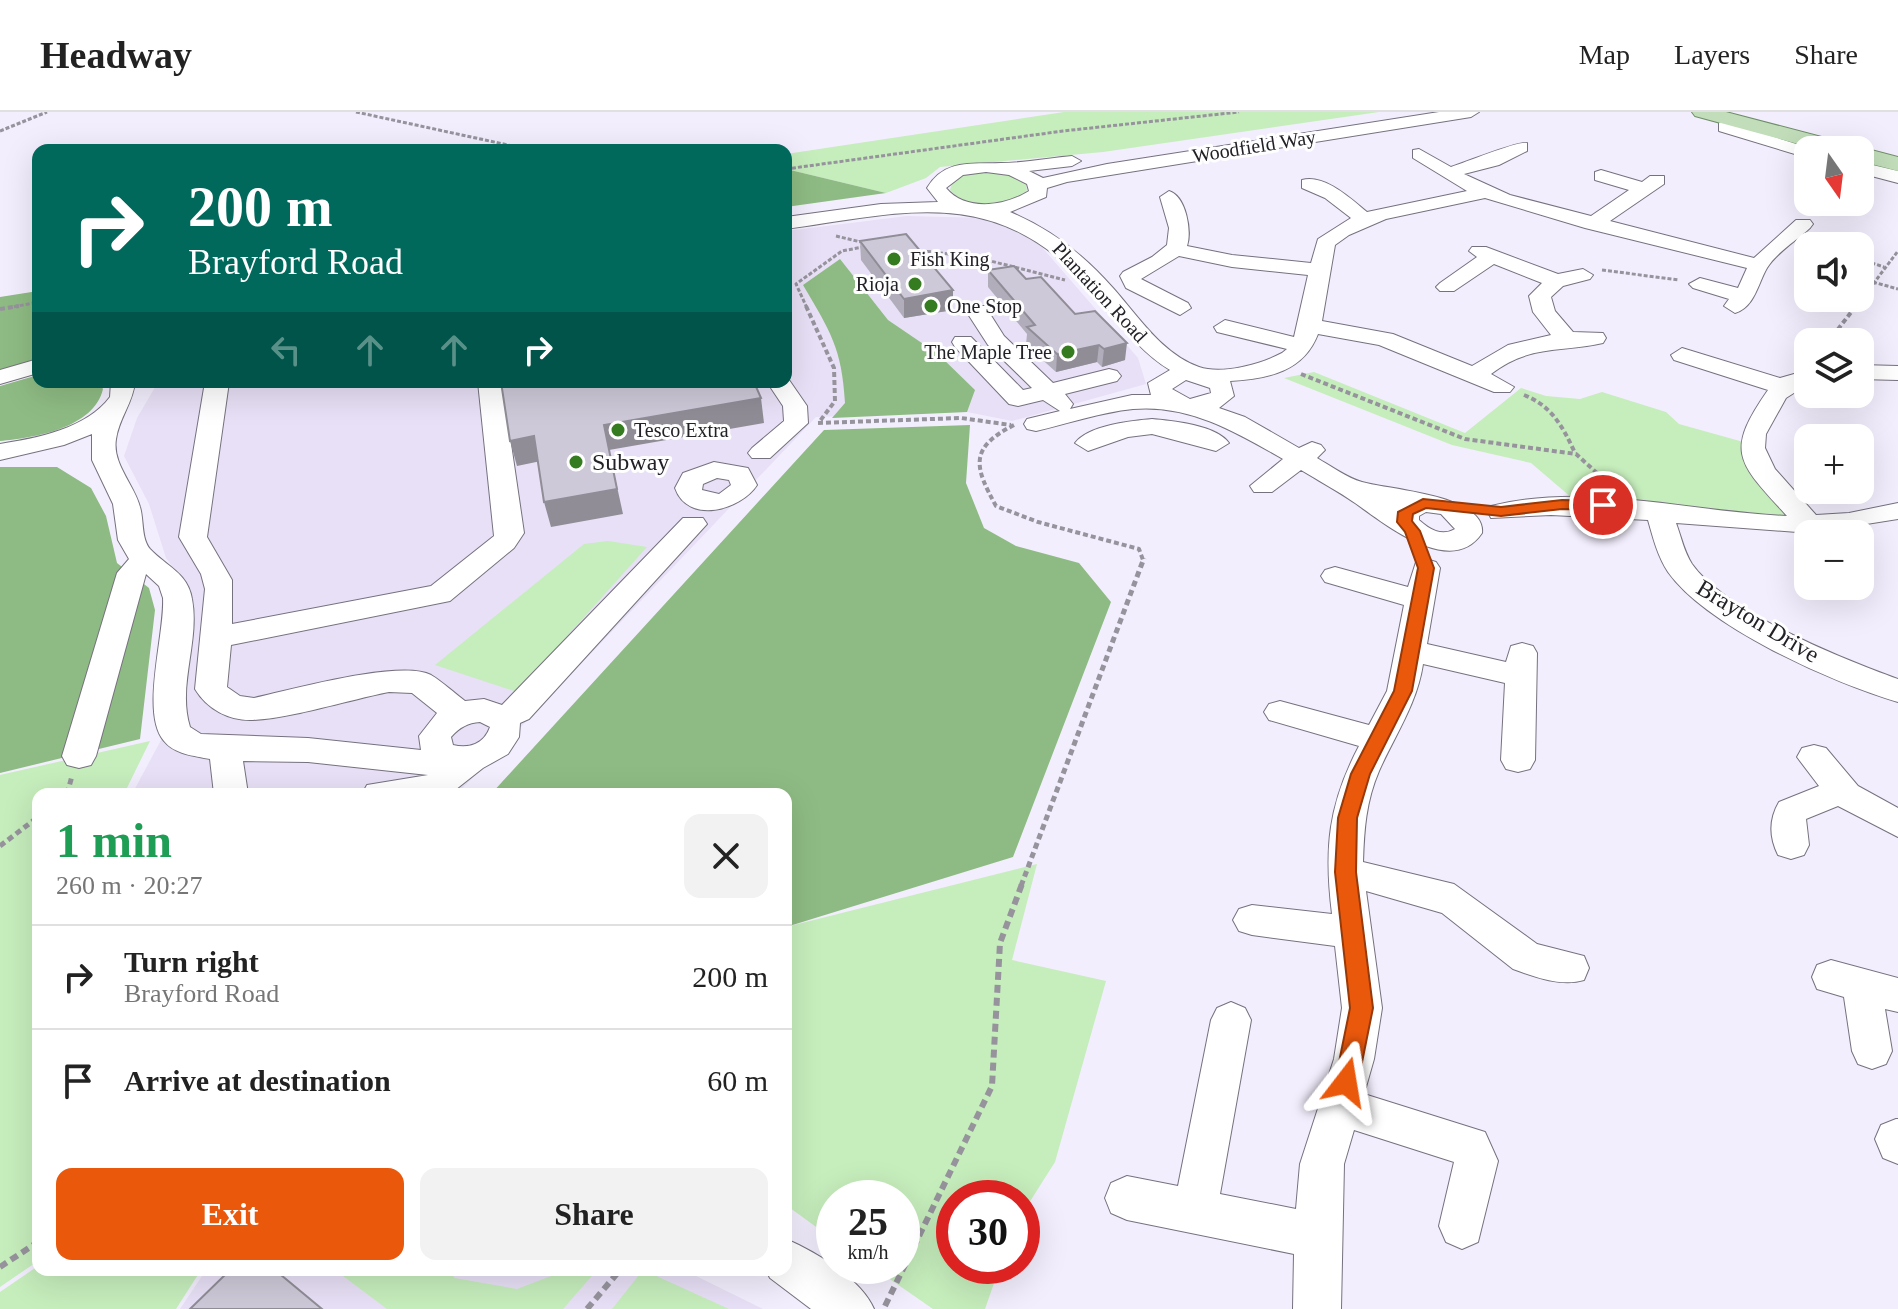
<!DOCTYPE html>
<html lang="en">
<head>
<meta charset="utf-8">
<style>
	body { margin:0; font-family:"Times New Roman",serif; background:#f2f2f2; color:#222; height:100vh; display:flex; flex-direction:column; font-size:30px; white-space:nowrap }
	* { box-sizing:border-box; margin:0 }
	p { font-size:26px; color:#767676 }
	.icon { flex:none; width:44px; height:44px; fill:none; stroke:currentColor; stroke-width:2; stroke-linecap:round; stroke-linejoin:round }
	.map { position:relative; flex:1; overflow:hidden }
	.drawer { position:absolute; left:32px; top:676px; width:760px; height:488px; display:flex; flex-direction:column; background:#fff; border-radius:16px; box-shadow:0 8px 32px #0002 }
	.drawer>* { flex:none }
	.hud { position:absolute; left:32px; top:32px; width:760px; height:244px; border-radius:16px; box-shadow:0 8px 32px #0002; background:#00695c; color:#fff; overflow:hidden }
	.needle { width:52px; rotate:166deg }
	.fabs { position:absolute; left:1794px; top:24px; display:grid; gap:16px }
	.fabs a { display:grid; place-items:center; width:80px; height:80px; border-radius:16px; background:#fff; box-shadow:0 8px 32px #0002; font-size:40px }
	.speed { position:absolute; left:816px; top:1068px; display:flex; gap:16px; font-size:40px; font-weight:700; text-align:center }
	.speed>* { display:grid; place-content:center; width:104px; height:104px; border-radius:50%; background:#fff; box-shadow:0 8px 32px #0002; line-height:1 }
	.speed small { font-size:20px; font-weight:400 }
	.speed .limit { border:12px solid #d22; background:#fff; color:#111 }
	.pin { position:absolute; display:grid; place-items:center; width:68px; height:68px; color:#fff; margin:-34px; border:4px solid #fff; border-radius:50%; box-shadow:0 2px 8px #0007 }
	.me { position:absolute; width:88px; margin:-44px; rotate:14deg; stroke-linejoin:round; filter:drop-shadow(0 0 6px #0008) }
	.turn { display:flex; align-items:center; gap:28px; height:168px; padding:0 24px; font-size:36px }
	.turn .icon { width:104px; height:104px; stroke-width:2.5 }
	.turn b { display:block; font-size:56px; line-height:68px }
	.lanes { display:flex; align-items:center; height:76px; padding:0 24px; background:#0003; justify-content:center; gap:40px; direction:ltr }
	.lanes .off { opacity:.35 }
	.round { display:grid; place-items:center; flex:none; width:84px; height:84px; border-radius:16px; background:#f2f2f2 }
	.overview { display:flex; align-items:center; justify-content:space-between; height:136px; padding:0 24px }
	h1 { font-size:48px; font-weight:700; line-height:60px; color:#1e9e55 }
	.cta { display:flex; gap:16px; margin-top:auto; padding:16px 24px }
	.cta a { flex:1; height:92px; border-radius:16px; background:#ea580c; color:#fff; font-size:32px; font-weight:700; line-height:92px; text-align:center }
	.cta a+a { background:#f2f2f2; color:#222 }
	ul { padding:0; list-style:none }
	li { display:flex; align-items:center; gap:24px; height:104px; padding:0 24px; border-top:2px solid #e0e0e0 }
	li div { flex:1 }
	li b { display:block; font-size:30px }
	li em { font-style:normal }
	header { display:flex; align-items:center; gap:48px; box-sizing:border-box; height:112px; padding:0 40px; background:#fff; border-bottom:2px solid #e0e0e0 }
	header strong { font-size:38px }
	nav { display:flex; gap:44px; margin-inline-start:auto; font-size:28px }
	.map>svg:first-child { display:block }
	.built { fill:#e8e0f6 }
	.green { fill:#c6edbc }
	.forest { fill:#8ebb83 }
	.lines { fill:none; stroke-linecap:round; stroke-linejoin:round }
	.minor-casing { stroke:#76717e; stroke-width:2 }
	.major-casing { stroke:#6e8d68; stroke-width:2 }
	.path-far3 { stroke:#96939d; stroke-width:3; stroke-dasharray:4 2; stroke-linecap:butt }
	.path-far2 { stroke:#96939d; stroke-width:4; stroke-dasharray:5 3; stroke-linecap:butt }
	.path-far1 { stroke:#96939d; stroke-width:5; stroke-dasharray:6 4; stroke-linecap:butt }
	.path { stroke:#96939d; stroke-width:6; stroke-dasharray:8 5; stroke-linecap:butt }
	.minor { fill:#fff; fill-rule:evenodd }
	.major { fill:#c1ddb9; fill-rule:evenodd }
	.wall { fill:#b1adba }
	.shaded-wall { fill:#908d97 }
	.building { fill:#cec9d8; stroke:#908d97; stroke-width:2 }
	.route { fill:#ea580c; stroke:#983908; stroke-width:2 }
	.poi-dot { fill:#357b1f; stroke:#fefefe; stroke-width:3 }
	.labels { text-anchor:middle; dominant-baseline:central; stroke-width:6; stroke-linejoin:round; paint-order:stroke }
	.far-street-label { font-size:20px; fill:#232126; stroke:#fefefe }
	.far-poi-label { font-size:20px; fill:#232126; stroke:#fefefe; text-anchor:start }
	.poi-label { font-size:24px; fill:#232126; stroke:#fefefe; text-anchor:start }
	.street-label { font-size:24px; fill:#232126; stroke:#fefefe }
</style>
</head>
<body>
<header>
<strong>Headway</strong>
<nav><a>Map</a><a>Layers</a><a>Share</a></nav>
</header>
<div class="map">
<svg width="1898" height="1197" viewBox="0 0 1898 1197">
	<rect width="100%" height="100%" fill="#f3eefd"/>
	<path class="built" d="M907,104l80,2 47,20 104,120 8,26 -134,37 -45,-9 -151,5 -359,377h-325l56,-104 2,-99 -24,-33 -17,-54 -25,-48 13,-38 21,-36h628v-151z
		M206,1158h478l79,39h-583z"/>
	<path class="green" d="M1064,0h315l-276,40 -163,15 -14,11 -40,15 -100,-24v-15z
		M987,60l25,4 14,9 1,5c-14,20 -62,19 -77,0 3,-16 23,-17 37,-18z
		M1314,260l151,61 56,-45 25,8 34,3 22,-7 64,20 13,12 68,19 54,78 -229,-23 -41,-35 -79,-18 -168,-67z
		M608,429l39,6 -130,145 -82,-27 149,-121z
		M150,629l-26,53h-86v467l-38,26v-512z
		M1037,752l-25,96 94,21 -51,181 -33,52v-16h-68v68h46l-15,43h-52l-62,-43h31v-68h-68v42l-48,-35v-278z
		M38,1154v4h163l-25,39h-176v-17z
		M335,1158h111l9,8 62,11 50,-19h30l-34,39h-176z
		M643,1158l86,39h-117z"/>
	<path class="forest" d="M786,57l100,24 -100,14z
		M840,147l48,61 50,34 37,36 -8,22 -135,6 13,-15c-3,-55 -15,-72 -42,-118z
		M38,179v68l-38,12v-74z
		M38,263v7h61l4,7c-9,39 -69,49 -103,52v-55z
		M970,313l-4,58 18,45 32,18 63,17 32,39 -98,255 -227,70v-133h-295l333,-364z
		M0,355h57l34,21 15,28 11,47 32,25 6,22 -15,129 -140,34z"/>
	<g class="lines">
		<defs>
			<path id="minor" d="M1439,0h40l-8,5 -404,65 -20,6 -1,9 -36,15c41,17 74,43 103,76 25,28 49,66 86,79 23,8 62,-3 83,-14l5,-4 -70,-17 -3,-5 11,-7 69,17 14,-62 -76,-8 -53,-11 -38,23 47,24 3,5 -11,7 -54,-27 -6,-12 3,-4 29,-15 15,-12 2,-17 -9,-31 9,-6c17,5 23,40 18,55l45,9 79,8 7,-24 33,-21 -26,-20 -23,-10v-8c23,-6 49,19 65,32l100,-21 -54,-33v-8l6,-1 32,18c16,-5 66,-26 76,-24v8l-28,14 -35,9 46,21 81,21 38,-26 -34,-10v-8l6,-2 41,12 8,-6h14v8l-54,37 144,37 42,-38h14l3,4 -3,4c-13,12 -34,25 -43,40 -9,15 -12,39 -32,45l-11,-7 5,-7 -36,-11 -4,-4 11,-6 38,10 9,-20 -162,-40 -100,-30 -99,21 -37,16 -14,10 -13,76 71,13 79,32 36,-21 43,-10 -18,-23 -4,-16 13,-13 -48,-19 -40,27h-14l-4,-4 4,-4 37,-26 -8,-6 3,-4h14l72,27 25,-5 10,6 -3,4 -27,7 -12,11 4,14 18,21 30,1 3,5 -3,5c-43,10 -73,1 -112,31l23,13 -4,5h-16l-115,-47 -61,-11c-14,37 -49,45 -88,47l4,15 -15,12 26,9 54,31 13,-6 9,3 4,5 -8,8c14,8 30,20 45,24 28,8 124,13 120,51 -31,46 -98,-10 -127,-30 -17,-12 -36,-22 -54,-33l-29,22h-18l-4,-6 33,-27c-47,-27 -94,-55 -150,-50 -32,3 -66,15 -97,22l-9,-2 -3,-5 3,-5 33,-8 -17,-11 -25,6 -9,-2 -54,-57 -3,-5 3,-5h16l52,53 9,-2 -44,-43 -22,-34 3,-5h16l19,30 49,47 56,-14 8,2 4,5 -4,5 -52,13 8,10 -3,5 62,-14h19l-3,-12 22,-13c-37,-22 -59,-61 -89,-91 -91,-94 -179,-66 -295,-50v-12l95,-13 57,-2 -11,-14c17,-29 45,-24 74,-25 24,0 48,-5 71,-7l9,5 -9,5 -43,5 14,7 64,-14zM986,60l23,3 18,9 2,7c-24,15 -63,21 -83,-3l17,-13zM1186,268l24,8 1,5 -21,6 -18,-10zM1426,400l15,2 14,15c-14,8 -26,0 -36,-9v-4z
				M1733,3l8,5 -4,5 78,25h-7v8l-89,-27v-8z
				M1860,50l38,9v12l-38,-10z
				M1682,236l98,30 28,-8v14l-22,14 -20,36 -1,14 10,21 41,46 33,-2 49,-10v16l-88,14 -134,-10c5,13 8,29 16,41 34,48 150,95 206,115v23c-65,-19 -191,-75 -230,-130 -10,-15 -15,-34 -20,-52l-97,-5 -60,3 -3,-6 3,-6c97,-24 199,6 296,10 -49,-54 -63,-63 -19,-126l-94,-30 -3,-5z
				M38,247v14l-38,11v-14z
				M1860,253l38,1v14l-38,-1z
				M787,265l20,29 1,17 -38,35h-18l-4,-5 4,-5 32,-27 -1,-15 -16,-24h19z
				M111,270h24c-2,21 -16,36 -19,57 -4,25 18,45 24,68 4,13 1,31 10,42 16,17 38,24 42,50 8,43 -15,86 -2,128l11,7 107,4 113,12 -2,-14 18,-23 -25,-20 -23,-1c-41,8 -96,26 -136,28 -24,1 -46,-11 -58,-31l10,-100 -4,-15 -22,-37 26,-155h24l-22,155 25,43v44l199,-38 63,-50 -16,-154h24l22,151 -10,15 -64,53 -219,44 -4,42 13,9 14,2c36,-8 147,-39 177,-23 12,7 23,18 34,26l19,-2 18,6 181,-187h20l4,6 -178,195 -9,4 -1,14 -11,17 -25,14 -33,26h-88l5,-9 61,-10 -120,-13 -65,-1 5,33h-34l-4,-35c-16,-3 -36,-5 -46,-18 -24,-28 1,-107 -1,-143l-4,-12 -13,-12 -50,182 -5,9 -12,3 -12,-3 -5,-9 55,-183 12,-14 -11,-19 -5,-36 -21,-44v-26l-28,11 -64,15v-16c37,-6 86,-15 110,-47zM480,610l10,5c-6,17 -21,22 -37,18l-2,-8c9,-10 17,-14 29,-15z
				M1152,307c21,2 64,6 77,24l-13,8 -64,-17 -24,3 -40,14 -13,-8c14,-18 56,-22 77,-24z
				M714,350l34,6 9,17c-16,25 -69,40 -82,3l8,-15zM717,366l12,2 2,5 -12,9 -17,-4 1,-6z
				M1426,447l10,3 4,6 -13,76 79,18 5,-16 11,-3 11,3 4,7 -2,107 -5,9 -12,3 -12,-3 -5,-9 4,-77 -82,-19c-6,40 -28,71 -44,107 -13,30 -15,59 -16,91l91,22 83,60 47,12 5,12 -5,12c-22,7 -49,-3 -71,-11l-71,-56 -76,-22 16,117 -8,51 -10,35 121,38 13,29 -20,81 -16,7 -16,-7 -7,-16 15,-64 -100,-32 -10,34 -3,145h-48l1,-55 -167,-34 -16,-7 -6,-15 6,-15 16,-7 51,10 33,-166 6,-12 14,-6 14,6 6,12 -31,174 76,15 4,-45 34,-105 8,-51 -7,-62 -83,-11 -13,-4 -6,-11 6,-11 13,-4 80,9c-8,-65 -4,-109 27,-168l-90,-26 -5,-8 5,-8 11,-3 89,24 18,-34 17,-86 -79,-23 -4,-6 4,-6 10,-3 73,20 8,-25z
				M1814,633l12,3 32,38 40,22v29l-60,-31 -32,13 3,26 -5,10 -13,4 -13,-4c-9,-18 -9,-36 1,-53l40,-16 -22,-29 5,-9z
				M1831,848l67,18v34l-13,-3 7,42 -6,13 -14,5 -14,-5 -6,-13 -8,-54 -27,-8 -5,-12 5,-12z
				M1896,1007h2v45l-15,-6 -8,-19 6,-14z
				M786,1127c30,13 75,40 88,70h-63l-41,-31 -4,-8h20z"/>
			<path id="major" d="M1692,0h34l172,45v14l-38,-10v-11h-40l-125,-34z"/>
		</defs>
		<use href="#minor" class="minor-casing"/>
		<use href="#major" class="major-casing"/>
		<path class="path-far3" d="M356,0l175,38
			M0,19l47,-19
			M786,57l277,-38 176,-19
			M836,124l29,7
			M915,138l60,7 90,23
			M1860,147l24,8
			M1602,158l77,10
			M1873,170l25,7
			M8,196l30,-6
			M807,196l-11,-24 46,-33 26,-5
			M1855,196l43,-57"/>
		<path class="path-far2" d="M806,194l28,62 1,33 -15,20
			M0,197l19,-3
			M1828,230l28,-36
			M1301,262l164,65 111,15 33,30
			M1524,283c28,11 39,32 51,58
			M818,311l143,-5 50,7
			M1014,313c-45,23 -40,41 -18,81l42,16 101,27 4,11"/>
		<path class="path-far1" d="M67,682l5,-18
			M0,734l38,-29
			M1021,774l123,-328"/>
		<path class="path" d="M0,1155l38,-25
			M885,1194l107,-220 8,-143 22,-59
			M587,1197l33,-39"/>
		<use href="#minor" class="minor"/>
		<use href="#major" class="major"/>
	</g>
	<path class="wall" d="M860,129l93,69 -49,8 -43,-58z
		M988,158l38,9 49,35 50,46 -23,7 -5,-5 -41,10 -30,-27 1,-11 -39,-47z"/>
	<path class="shaded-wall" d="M953,178v20l-49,8v-19z
		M1127,231l-2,17 -23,7 2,-18z
		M1099,233l-2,17 -41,10 1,-18z
		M761,286l3,25 -155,27 14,64 -72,13 -7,-25 60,-77z
		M534,324l7,25 -24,5 -7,-25z"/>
	<path class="building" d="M906,122l47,56 -49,9 -44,-58z
		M1014,154l12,13 15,-2 34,37 20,-3 32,32 -23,6 -5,-4 -42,9 -30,-27 8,-2 -47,-55z
		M501,270h253l7,16 -157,27 13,64 -73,13 -10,-66 -24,5z
		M230,1158h45l47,39h-132z"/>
	<path class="route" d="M1423,387l78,8 61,-7 41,1 8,4 -8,5 -41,-1 -61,7 -75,-8 -13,6 -1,7 8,10 14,37 -22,123 -42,83 -13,44 -1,54 17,136 -15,74 -3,8 -9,3 -8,-3 -3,-8 15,-74 -15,-136 3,-54 13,-44 43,-83 24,-123 -13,-36 -8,-10 1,-10z"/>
	<g class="poi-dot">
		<circle cx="894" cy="147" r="8"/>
		<circle cx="915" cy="172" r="8"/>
		<circle cx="931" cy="194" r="8"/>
		<circle cx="1068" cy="240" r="8"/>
		<circle cx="618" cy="318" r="8"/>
		<circle cx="576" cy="350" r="8"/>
	</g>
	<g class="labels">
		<g class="far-street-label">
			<text transform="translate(1254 34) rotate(-9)">Woodfield Way</text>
			<text transform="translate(1100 180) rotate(47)">Plantation Road</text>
		</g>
		<g class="far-poi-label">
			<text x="910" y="147">Fish King</text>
			<text x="899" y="172" text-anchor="end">Rioja</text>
			<text x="947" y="194">One Stop</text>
			<text x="1052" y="240" text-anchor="end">The Maple Tree</text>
			<text x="634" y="318">Tesco Extra</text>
		</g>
		<g class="poi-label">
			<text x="592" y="350">Subway</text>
		</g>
		<g class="street-label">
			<text transform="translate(1758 509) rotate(31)">Brayton Drive</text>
		</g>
	</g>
</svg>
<div class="fabs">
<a><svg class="needle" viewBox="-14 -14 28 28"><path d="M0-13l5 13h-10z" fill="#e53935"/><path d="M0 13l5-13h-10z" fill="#767676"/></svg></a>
<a><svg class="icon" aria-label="sound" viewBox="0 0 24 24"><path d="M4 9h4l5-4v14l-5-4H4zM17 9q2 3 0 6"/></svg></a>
<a><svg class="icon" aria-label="layers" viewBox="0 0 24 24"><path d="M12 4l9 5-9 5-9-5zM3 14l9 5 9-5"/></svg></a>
<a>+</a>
<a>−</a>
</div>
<div class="speed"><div>25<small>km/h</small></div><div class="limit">30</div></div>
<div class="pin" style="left:1603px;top:393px;background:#d93025"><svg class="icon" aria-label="arrive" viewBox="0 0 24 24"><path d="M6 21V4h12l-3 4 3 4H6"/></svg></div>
<svg class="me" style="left:1346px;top:970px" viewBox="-20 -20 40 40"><path d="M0-17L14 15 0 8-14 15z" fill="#ea580c" stroke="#fff" stroke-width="4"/></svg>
<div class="hud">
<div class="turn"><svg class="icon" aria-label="right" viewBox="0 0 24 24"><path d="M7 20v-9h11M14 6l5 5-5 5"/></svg><div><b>200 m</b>Brayford Road</div></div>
<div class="lanes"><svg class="icon off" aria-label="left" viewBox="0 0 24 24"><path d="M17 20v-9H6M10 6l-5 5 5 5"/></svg><svg class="icon off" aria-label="ahead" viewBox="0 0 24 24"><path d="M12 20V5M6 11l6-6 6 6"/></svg><svg class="icon off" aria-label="ahead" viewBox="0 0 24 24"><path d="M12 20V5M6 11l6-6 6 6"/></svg><svg class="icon" aria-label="right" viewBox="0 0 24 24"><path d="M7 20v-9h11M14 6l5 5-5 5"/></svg></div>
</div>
<section class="drawer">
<div class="overview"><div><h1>1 min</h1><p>260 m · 20:27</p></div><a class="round"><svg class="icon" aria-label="close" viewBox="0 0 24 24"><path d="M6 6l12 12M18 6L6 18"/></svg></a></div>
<ul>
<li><svg class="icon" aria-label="right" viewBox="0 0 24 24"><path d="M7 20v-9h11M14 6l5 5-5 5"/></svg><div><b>Turn right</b><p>Brayford Road</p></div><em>200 m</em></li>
<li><svg class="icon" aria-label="arrive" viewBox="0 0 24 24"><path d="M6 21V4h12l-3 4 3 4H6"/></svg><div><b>Arrive at destination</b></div><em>60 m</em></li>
</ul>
<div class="cta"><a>Exit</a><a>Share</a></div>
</section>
</div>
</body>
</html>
